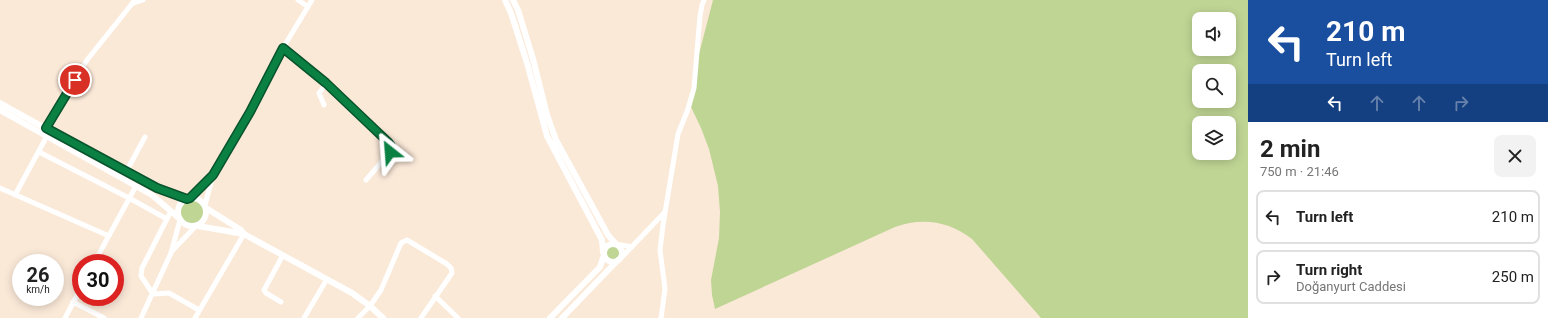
<!DOCTYPE html>
<html lang="en">
<head>
<meta charset="utf-8">
<style>
	body { margin:0; font-family:Roboto,sans-serif; background:#f2f2f2; color:#222; height:100vh; display:flex; flex-direction:column; font-size:15px; white-space:nowrap }
	* { box-sizing:border-box; margin:0 }
	p { font-size:13px; color:#767676 }
	.icon { flex:none; width:22px; height:22px; fill:none; stroke:currentColor; stroke-width:2; stroke-linecap:round; stroke-linejoin:round }
	.map { position:relative; flex:1; overflow:hidden }
	.side { display:flex; flex-direction:column; background:#fff; width:300px }
	.side>* { flex:none }
	.hud { background:#1a4fa0; color:#fff; overflow:hidden }
	.fabs { position:absolute; left:1192px; top:12px; display:grid; gap:8px }
	.fabs a { display:grid; place-items:center; width:44px; height:44px; border-radius:8px; background:#fff; box-shadow:0 2px 10px #0003; font-size:20px }
	.speed { position:absolute; left:12px; top:254px; display:flex; gap:8px; font-size:20px; font-weight:700; text-align:center }
	.speed>* { display:grid; place-content:center; width:52px; height:52px; border-radius:50%; background:#fff; box-shadow:0 2px 10px #0003; line-height:1 }
	.speed small { font-size:10px; font-weight:400 }
	.speed .limit { border:6px solid #d22; background:#fff; color:#111 }
	.pin { position:absolute; display:grid; place-items:center; width:34px; height:34px; color:#fff; margin:-17px; border:2px solid #fff; border-radius:50%; box-shadow:0 1px 4px #0007 }
	.me { position:absolute; width:44px; margin:-22px; rotate:332deg; stroke-linejoin:round; filter:drop-shadow(0 0 3px #0008) }
	.turn { display:flex; align-items:center; gap:14px; height:84px; padding:0 12px; font-size:18px }
	.turn .icon { width:52px; height:52px; stroke-width:2.5 }
	.turn b { display:block; font-size:28px; line-height:34px }
	.lanes { display:flex; align-items:center; height:38px; padding:0 12px; background:#0003; justify-content:center; gap:20px; direction:ltr }
	.lanes .off { opacity:.35 }
	.round { display:grid; place-items:center; flex:none; width:42px; height:42px; border-radius:8px; background:#f2f2f2 }
	.summary { display:flex; align-items:center; justify-content:space-between; height:68px; padding:0 12px }
	h1 { font-size:24px; font-weight:700; line-height:30px }
	ul { padding:0; list-style:none }
	li { display:flex; align-items:center; gap:12px; height:54px; margin:0 8px 6px; padding:0 4px; border:2px solid #e0e0e0; border-radius:8px }
	li div { flex:1 }
	li b { display:block; font-size:15px }
	li em { font-style:normal }
	main { display:flex; flex:1; min-height:0 }
	.map>svg:first-child { display:block }
	.green { fill:#bfd594; fill-rule:evenodd }
	.lines { fill:none; stroke-linecap:round; stroke-linejoin:round }
	.minor { stroke:#fff; stroke-width:5 }
	.tertiary { stroke:#fff; stroke-width:6 }
	.route-casing { stroke:#07532c; stroke-width:10 }
	.route { stroke:#0b8043; stroke-width:7 }
</style>
</head>
<body>
<main>
<div class="map">
<svg width="1248" height="318" viewBox="0 0 1248 318">
	<rect width="100%" height="100%" fill="#fbe9d8"/>
	<path class="green" d="M713,0h535v318h-207l-69,-79c-23,-18 -50,-22 -77,-12l-180,82 -3,-14 -1,-15 8,-42 1,-26 -2,-26 -9,-37 -8,-21 -10,-21 8,-53zM1199,19h30v30h-30zM1199,71h30v30h-30zM1199,123h30v30h-30z
		M180 212a12 12 0 1 1 24 0a12 12 0 1 1-24 0Z
		M606 253a7 7 0 1 1 14 0a7 7 0 1 1-14 0Z"/>
	<g class="lines">
		<path class="minor" d="M298,0l9,6
			M134,3l9,-3
			M283,48l44,35 63,61v8l-24,28
			M324,105l-5,-12 8,-10
			M46,128l41,-68 48,-60
			M39,152l90,46 38,21
			M126,172l19,-35
			M0,188l109,48
			M15,195l32,-59
			M190,198l23,-23
			M205,205l8,-30 37,-63 33,-64 29,-48
			M171,211l-29,57 -1,8 12,18 16,-1 30,17
			M616,244l16,3
			M171,252l24,-25
			M621,258l44,-46
			M94,263l42,-77
			M435,296l23,22
			M73,302l31,16
			M281,302l-15,-9 -2,-3 19,-35
			M65,318l16,-30
			M141,318l30,-65 9,-33
			M195,318l49,-84
			M304,318l23,-39
			M358,318l12,-12 11,-16 20,-47 6,-3 40,24 4,4 1,5 -31,45
			M661,318l4,-29 -5,-39 3,-25 15,-91 10,-25 6,-21 6,-72 2,-11 2,-5"/>
		<path class="tertiary" d="M505,0l6,13 16,50 20,73 55,104 1,12
			M513,0l5,10 15,49 14,56 9,25 52,95 8,9
			M0,103l110,61 47,24 30,11
			M0,110l152,85 28,24
			M178 212a14 14 0 1 1 28 0a14 14 0 1 1-28 0Z
			M206,208l35,22 3,4 108,59 18,13 13,12
			M198,226l46,8
			M604 253a9 9 0 1 1 18 0a9 9 0 1 1-18 0Z
			M550,318l50,-51 4,-12
			M562,318l56,-58"/>
	</g>
	<g class="lines">
		<defs>
			<path id="route" d="M75,80l-29,48 111,60 30,11 3,-1 23,-23 37,-63 33,-64 43,35 62,59 3,4 -1,6"/>
		</defs>
		<use href="#route" class="route-casing"/>
		<use href="#route" class="route"/>
	</g>
</svg>
<div class="fabs">
<a><svg class="icon" aria-label="sound" viewBox="0 0 24 24"><path d="M4 9h4l5-4v14l-5-4H4zM17 9q2 3 0 6"/></svg></a>
<a><svg class="icon" aria-label="search" viewBox="0 0 24 24"><circle cx="10" cy="10" r="6"/><path d="M15 15l6 6"/></svg></a>
<a><svg class="icon" aria-label="layers" viewBox="0 0 24 24"><path d="M12 4l9 5-9 5-9-5zM3 14l9 5 9-5"/></svg></a>
</div>
<div class="speed"><div>26<small>km/h</small></div><div class="limit">30</div></div>
<div class="pin" style="left:75px;top:80px;background:#d93025"><svg class="icon" aria-label="arrive" viewBox="0 0 24 24"><path d="M6 21V4h12l-3 4 3 4H6"/></svg></div>
<svg class="me" style="left:390px;top:152px" viewBox="-20 -20 40 40"><path d="M0-17L14 15 0 8-14 15z" fill="#0b8043" stroke="#fff" stroke-width="4"/></svg>
</div>
<section class="side">
<div class="hud">
<div class="turn"><svg class="icon" aria-label="left" viewBox="0 0 24 24"><path d="M17 20v-9H6M10 6l-5 5 5 5"/></svg><div><b>210 m</b>Turn left</div></div>
<div class="lanes"><svg class="icon" aria-label="left" viewBox="0 0 24 24"><path d="M17 20v-9H6M10 6l-5 5 5 5"/></svg><svg class="icon off" aria-label="ahead" viewBox="0 0 24 24"><path d="M12 20V5M6 11l6-6 6 6"/></svg><svg class="icon off" aria-label="ahead" viewBox="0 0 24 24"><path d="M12 20V5M6 11l6-6 6 6"/></svg><svg class="icon off" aria-label="right" viewBox="0 0 24 24"><path d="M7 20v-9h11M14 6l5 5-5 5"/></svg></div>
</div>
<div class="summary"><div><h1>2 min</h1><p>750 m · 21:46</p></div><a class="round"><svg class="icon" aria-label="close" viewBox="0 0 24 24"><path d="M6 6l12 12M18 6L6 18"/></svg></a></div>
<ul>
<li><svg class="icon" aria-label="left" viewBox="0 0 24 24"><path d="M17 20v-9H6M10 6l-5 5 5 5"/></svg><div><b>Turn left</b></div><em>210 m</em></li>
<li><svg class="icon" aria-label="right" viewBox="0 0 24 24"><path d="M7 20v-9h11M14 6l5 5-5 5"/></svg><div><b>Turn right</b><p>Doğanyurt Caddesi</p></div><em>250 m</em></li>
</ul>
</section>
</main>
</body>
</html>
